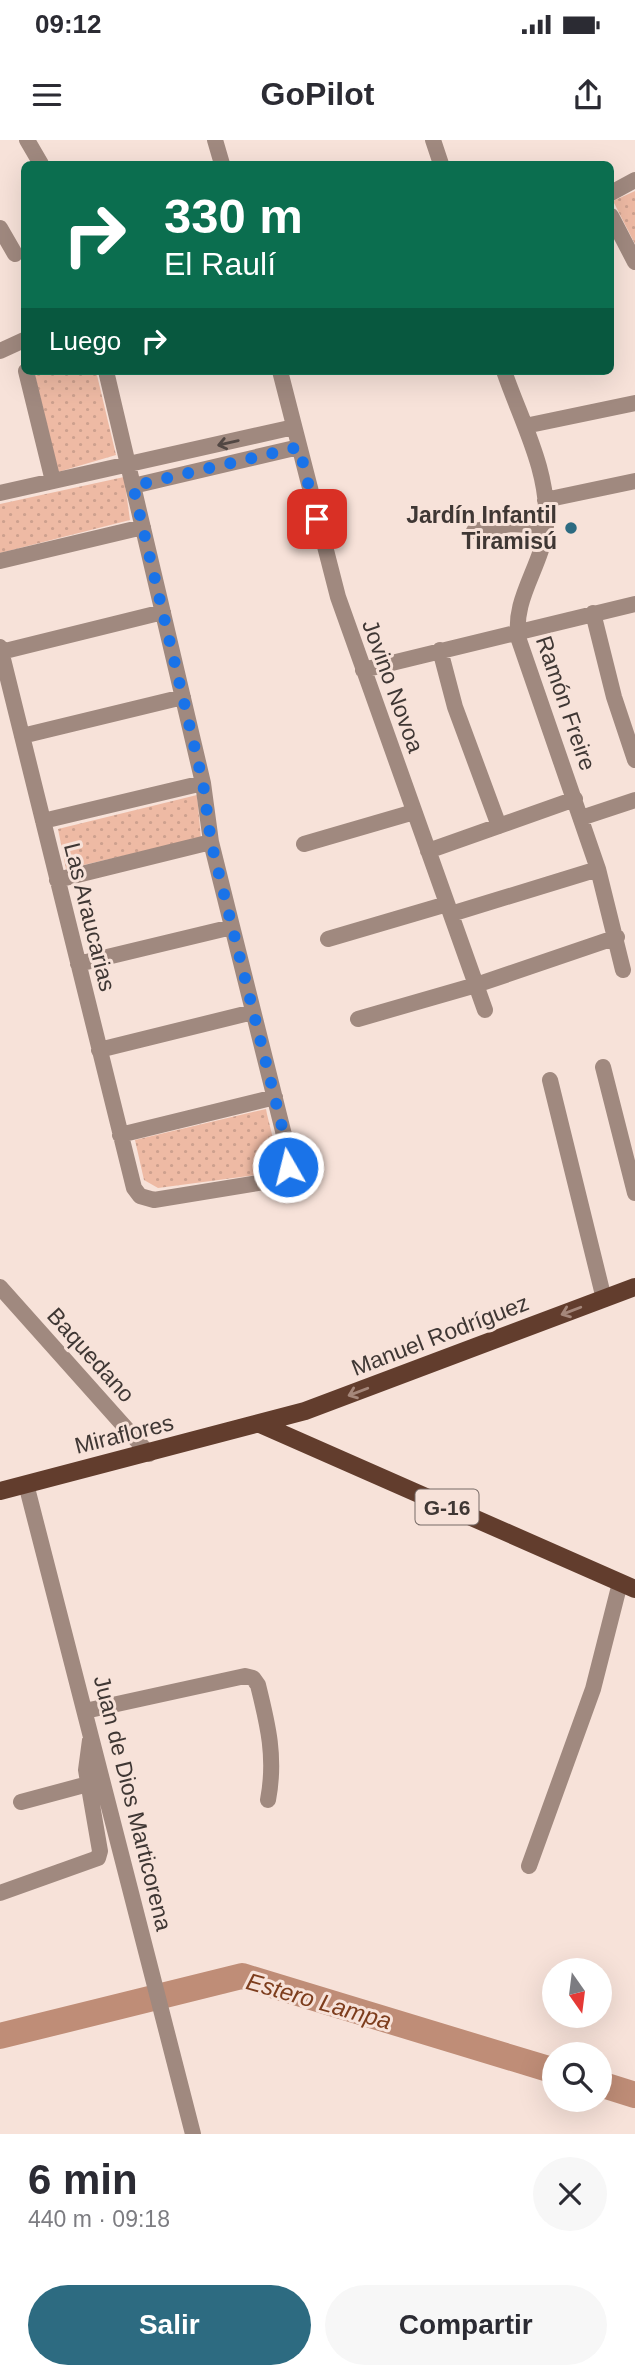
<!DOCTYPE html>
<html lang="es">
<head>
<meta charset="utf-8">
<style>
	body { margin:0; font-family:Arial,sans-serif; background:#f7f7f7; color:#2b2b33; height:100vh; display:flex; flex-direction:column; font-size:26px; white-space:nowrap }
	* { box-sizing:border-box; margin:0 }
	p { font-size:23px; color:#7c7c81 }
	.icon { flex:none; width:38px; height:38px; fill:none; stroke:currentColor; stroke-width:2; stroke-linecap:round; stroke-linejoin:round }
	.map { position:relative; height:1994px; overflow:hidden }
	.side { display:flex; flex-direction:column; background:#fff; flex:1 }
	.side>* { flex:none }
	.guide { position:absolute; left:21px; top:21px; width:593px; height:214px; border-radius:10px; box-shadow:0 7px 28px #0002; background:#0b6e4f; color:#fff; overflow:hidden }
	.needle { width:46px; rotate:166deg }
	.buttons { position:absolute; left:542px; top:1818px; display:grid; gap:14px }
	.buttons a { display:grid; place-items:center; width:70px; height:70px; border-radius:50%; background:#fff; box-shadow:0 7px 28px #0002; font-size:35px }
	.pin { position:absolute; display:grid; place-items:center; width:60px; height:60px; color:#fff; margin:-30px; border-radius:14px; box-shadow:0 4px 10px #0006 }
	.me { position:absolute; width:77px; margin:-38px; rotate:352deg; stroke-linejoin:round; filter:drop-shadow(0 0 5px #0008) }
	.turn { display:flex; align-items:center; gap:24px; height:147px; padding:0 28px; font-size:32px }
	.turn .icon { width:91px; height:91px; stroke-width:2.5 }
	.turn b { display:block; font-size:49px; line-height:60px }
	.then { display:flex; align-items:center; height:66px; padding:0 28px; background:#0003; gap:14px; font-size:26px }
	.round { display:grid; place-items:center; flex:none; width:74px; height:74px; border-radius:37px; background:#f7f7f7 }
	.overview { display:flex; align-items:center; justify-content:space-between; height:119px; padding:0 28px }
	h1 { font-size:42px; font-weight:800; line-height:52px }
	.primary-button { display:flex; gap:14px; margin-top:auto; padding:14px 28px }
	.primary-button a { flex:1; height:80px; border-radius:42px; background:#2d6b81; color:#fff; font-size:28px; font-weight:800; line-height:80px; text-align:center }
	.primary-button a+a { background:#f7f7f7; color:#2b2b33 }
	.status { display:flex; justify-content:space-between; align-items:center; height:49px; padding:0 35px; background:#fff; direction:ltr }
	.status svg { height:19px; fill:currentColor }
	header { display:flex; justify-content:space-between; align-items:center; height:91px; padding:0 28px; background:#fff; font-size:32px; font-weight:800 }
	.map>svg:first-child { display:block }
	.park { fill:url(#park-dots) }
	.lines { fill:none; stroke-linecap:round; stroke-linejoin:round }
	.river { stroke:#bf8d77; stroke-width:26 }
	.minor { stroke:#a0897f; stroke-width:16 }
	.major { stroke:#623d2d; stroke-width:18 }
	.oneway { stroke:#524743 }
	.oneway2 { stroke:#a5877a }
	.route { stroke:#1a73e8; stroke-width:12; stroke-dasharray:0 21.6 }
	.poi-dot { fill:#2d6b81; stroke:#f7e2d9; stroke-width:2.5 }
	.labels { text-anchor:middle; dominant-baseline:central; stroke-width:6; stroke-linejoin:round; paint-order:stroke }
	.shield { fill:#f7e2d9; stroke:#766a66; stroke-width:2 }
	.shield-label { font-size:21px; font-weight:bold; fill:#3f3734 }
	.poi-label { font-size:23px; font-weight:bold; fill:#3f3734; stroke:#f7e2d9; text-anchor:end }
	.street-label { font-size:23px; fill:#3f3734; stroke:#f7e2d9 }
	.water-label { font-size:24px; font-style:italic; fill:#7d3d1d; stroke:#f7e2d9 }
</style>
</head>
<body>
<div class="status"><b>09:12</b><svg viewBox="0 0 49 12"><path d="M0 12V9h3v3zM5 12V6h3v6zM10 12V3h3v9zM15 12V0h3v12zM26 1h20v11H26zM47 4h2v5h-2z"/></svg></div>
<header><svg class="icon" aria-label="menu" viewBox="0 0 24 24"><path d="M4 6h16M4 12h16M4 18h16"/></svg>GoPilot<svg class="icon" aria-label="share" viewBox="0 0 24 24"><path d="M12 15V3M7 8l5-5 5 5M5 13v7h14v-7"/></svg></header>
<div class="map">
<svg width="635" height="1994" viewBox="0 0 635 1994">
	<defs>
		<pattern id="park-dots" width="8" height="8" patternUnits="userSpaceOnUse" patternTransform="scale(1.75)"><rect width="8" height="8" fill="#eebaa4"/><path d="M2 2h.1M6 6h.1" fill="none" stroke="#cda08e" stroke-width="1.8" stroke-linecap="round"/></pattern>
	</defs>
	<rect width="100%" height="100%" fill="#f7e2d9"/>
	<path class="park" d="M635,51v53l-22,-43z
		M34,231h62l20,84 -58,17z
		M124,337l6,43 -130,33v-49z
		M197,655l4,43 -135,31 -8,-40z
		M266,969c3,18 16,49 4,64l-112,15 -14,-8 -9,-40z"/>
	<g class="lines">
		<path class="river" d="M0,1896l242,-60 313,95
			M600,1944l35,11"/>
		<path class="minor" d="M27,0l14,24
			M215,0l7,24
			M433,0l8,24
			M611,53l24,-13
			M611,76l24,46
			M0,88l15,26
			M0,211l24,-11
			M26,231l27,110
			M280,231l58,226 147,413
			M504,231c17,50 46,101 42,155 -3,40 -35,73 -27,114l79,229 25,101
			M525,286l110,-23
			M133,346l166,-39
			M0,353l294,-66
			M545,360l90,-19
			M474,391l37,-7 35,2
			M0,421l143,-34
			M593,473l21,84 21,63
			M0,507l134,541 6,8 14,4 122,-20 10,-8 3,-17 -78,-313 -8,-59 -97,-412
			M440,510l15,57 44,119
			M1,512l162,-40
			M363,530l272,-66
			M22,596l161,-39
			M581,678l54,-18
			M43,681l160,-38
			M304,704l110,-32
			M428,711l147,-52
			M57,740l154,-38
			M451,774l147,-45
			M328,799l119,-35
			M78,824l154,-37
			M358,879l118,-34 141,-48
			M99,910l154,-38
			M603,927l32,126
			M550,940l54,219
			M120,995l155,-38
			M0,1147l149,167
			M26,1344l167,650
			M85,1571l160,-35 8,2 5,7c10,40 18,73 10,115
			M21,1662l67,-18
			M529,1726l64,-177 27,-106
			M0,1753l98,-35 2,-7 -14,-81 4,-30"/>
		<path class="major" d="M260,1284l375,165
			M0,1351l305,-80 330,-124"/>
	</g>
	<defs><path id="oneway-shaft" d="M-6 0H5M1.5-3L5.5 0L1.5 3" fill="none" stroke-width="1.6" stroke-linecap="round" stroke-linejoin="round" transform="scale(1.75)"/></defs>
	<use class="oneway" href="#oneway-shaft" transform="translate(228 303) rotate(167)"/>
	<g class="oneway2">
		<use href="#oneway-shaft" transform="translate(571 1171) rotate(159)"/>
		<use href="#oneway-shaft" transform="translate(358 1252) rotate(159)"/>
	</g>
	<g class="lines">
		<path class="route" d="M288,1027l1,-12 -78,-313 -8,-59 -70,-297 166,-39 18,72"/>
	</g>
	<circle class="poi-dot" cx="571" cy="388" r="7"/>
	<g class="labels">
		<rect class="shield" x="415.5" y="1349.5" width="63" height="35" rx="5"/>
		<g class="shield-label">
			<text x="447" y="1367">G-16</text>
		</g>
		<g class="poi-label">
			<text x="557" y="375">Jardín Infantil<tspan x="557" dy="26">Tiramisú</tspan></text>
		</g>
		<g class="street-label">
			<text transform="translate(393 546) rotate(70)">Jovino Novoa</text>
			<text transform="translate(566 563) rotate(71)">Ramón Freire</text>
			<text transform="translate(90 777) rotate(76)">Las Araucarias</text>
			<text transform="translate(440 1195) rotate(-21)">Manuel Rodríguez</text>
			<text transform="translate(91 1215) rotate(48)">Baquedano</text>
			<text transform="translate(124 1294) rotate(-14)">Miraflores</text>
			<text transform="translate(133 1663) rotate(76)">Juan de Dios Marticorena</text>
		</g>
		<g class="water-label">
			<text transform="translate(319 1861) rotate(16)">Estero Lampa</text>
		</g>
	</g>
</svg>
<div class="buttons">
<a><svg class="needle" viewBox="-14 -14 28 28"><path d="M0-13l5 13h-10z" fill="#e53935"/><path d="M0 13l5-13h-10z" fill="#7c7c81"/></svg></a>
<a><svg class="icon" aria-label="search" viewBox="0 0 24 24"><circle cx="10" cy="10" r="6"/><path d="M15 15l6 6"/></svg></a>
</div>
<div class="pin" style="left:317px;top:379px;background:#d93025"><svg class="icon" aria-label="arrive" viewBox="0 0 24 24"><path d="M6 21V4h12l-3 4 3 4H6"/></svg></div>
<svg class="me" style="left:288px;top:1027px" viewBox="-20 -20 40 40"><circle r="17" fill="#1a73e8" stroke="#fff" stroke-width="3"/><path d="M0-11L8 9 0 5-8 9z" fill="#fff"/></svg>
<div class="guide">
<div class="turn"><svg class="icon" aria-label="right" viewBox="0 0 24 24"><path d="M7 20v-9h11M14 6l5 5-5 5"/></svg><div><b>330 m</b>El Raulí</div></div>
<div class="then">Luego<svg class="icon" aria-label="right" viewBox="0 0 24 24"><path d="M7 20v-9h11M14 6l5 5-5 5"/></svg></div>
</div>
</div>
<section class="side">
<div class="overview"><div><h1>6 min</h1><p>440 m · 09:18</p></div><a class="round"><svg class="icon" aria-label="close" viewBox="0 0 24 24"><path d="M6 6l12 12M18 6L6 18"/></svg></a></div>
<div class="primary-button"><a>Salir</a><a>Compartir</a></div>
</section>
</body>
</html>
